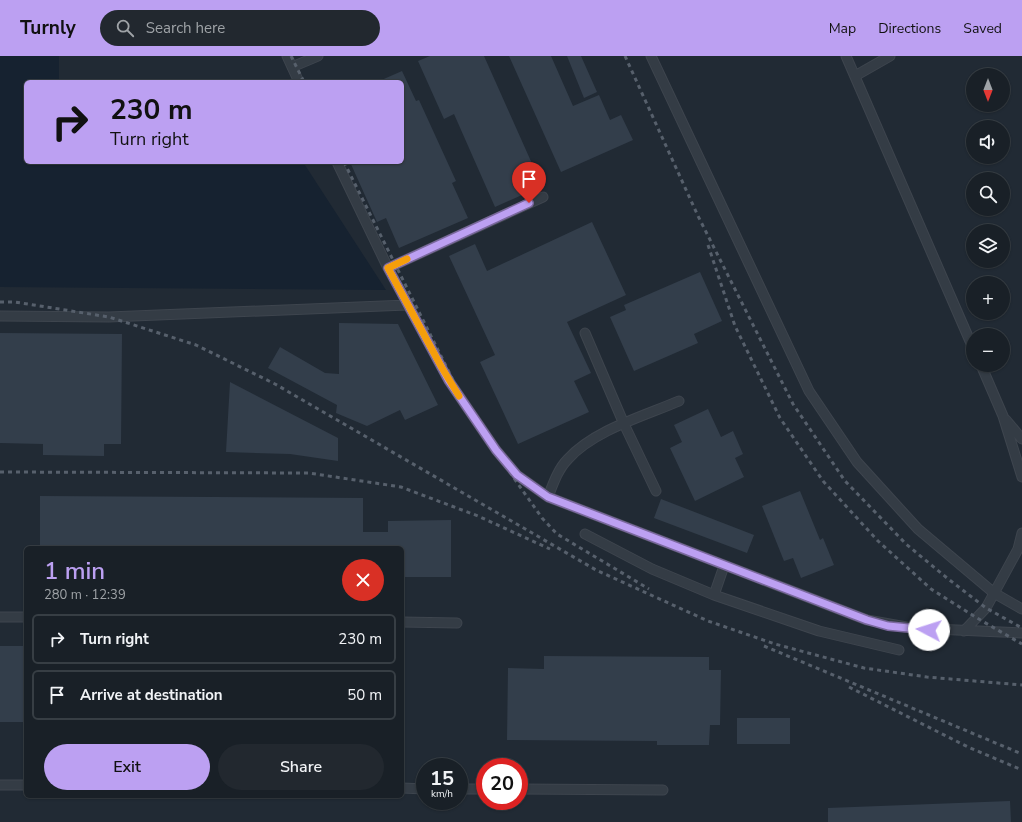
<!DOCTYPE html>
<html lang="en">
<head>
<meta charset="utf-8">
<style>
	body { margin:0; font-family:"Nunito Sans",sans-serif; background:#22282f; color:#f1f3f6; height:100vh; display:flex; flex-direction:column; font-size:15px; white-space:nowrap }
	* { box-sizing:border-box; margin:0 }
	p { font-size:13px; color:#9fa3a7 }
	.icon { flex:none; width:22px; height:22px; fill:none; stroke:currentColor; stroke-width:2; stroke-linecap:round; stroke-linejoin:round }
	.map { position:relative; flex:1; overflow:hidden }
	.sheet { position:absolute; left:24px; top:490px; width:380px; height:252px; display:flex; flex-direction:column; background:#192027; border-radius:6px; box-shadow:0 1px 3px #0004,0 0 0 1px #373e44 }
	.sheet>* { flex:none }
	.hud { position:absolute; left:24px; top:24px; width:380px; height:84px; border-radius:6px; box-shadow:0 1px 3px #0004,0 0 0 1px #373e44; background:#bca0f2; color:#111; overflow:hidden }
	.needle { width:26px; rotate:180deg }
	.controls { position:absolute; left:966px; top:12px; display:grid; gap:8px }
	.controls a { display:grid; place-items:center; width:44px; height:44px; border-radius:50%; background:#192027; box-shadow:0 1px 3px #0004,0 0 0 1px #373e44; font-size:20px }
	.speed { position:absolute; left:416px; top:702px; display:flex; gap:8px; font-size:20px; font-weight:700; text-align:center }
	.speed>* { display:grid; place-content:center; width:52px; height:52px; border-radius:50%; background:#192027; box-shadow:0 1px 3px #0004,0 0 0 1px #373e44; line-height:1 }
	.speed small { font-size:10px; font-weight:400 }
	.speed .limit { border:6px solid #d22; background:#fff; color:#111 }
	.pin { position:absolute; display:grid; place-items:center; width:34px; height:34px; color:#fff; margin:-41px -17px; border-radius:50% 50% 50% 0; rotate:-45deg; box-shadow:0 0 4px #0007 }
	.pin .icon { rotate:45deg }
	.me { position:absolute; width:44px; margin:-22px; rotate:275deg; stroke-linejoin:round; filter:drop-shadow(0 0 3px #0008) }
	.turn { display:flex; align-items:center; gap:14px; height:84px; padding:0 20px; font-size:18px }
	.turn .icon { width:52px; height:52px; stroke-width:2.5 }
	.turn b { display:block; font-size:28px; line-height:34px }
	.round { display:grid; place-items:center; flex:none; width:42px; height:42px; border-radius:21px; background:#22282f }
	.head { display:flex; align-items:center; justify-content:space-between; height:68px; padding:0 20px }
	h1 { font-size:24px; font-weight:600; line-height:30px; color:#bca0f2 }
	.primary-button { display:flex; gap:8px; margin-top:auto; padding:8px 20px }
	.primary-button a { flex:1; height:46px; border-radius:24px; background:#bca0f2; color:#111; font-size:16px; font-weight:600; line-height:46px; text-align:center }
	.primary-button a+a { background:#22282f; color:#f1f3f6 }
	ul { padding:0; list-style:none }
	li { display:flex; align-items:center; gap:12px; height:50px; margin:0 8px 6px; padding:0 12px; border:2px solid #373e44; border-radius:6px }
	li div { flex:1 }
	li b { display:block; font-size:15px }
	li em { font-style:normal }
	header { display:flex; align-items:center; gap:24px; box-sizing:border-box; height:56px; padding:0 20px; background:#bca0f2; color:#111 }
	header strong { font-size:19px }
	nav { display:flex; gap:22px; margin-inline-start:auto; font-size:14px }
	.search { width:280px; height:36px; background:#22282f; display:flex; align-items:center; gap:10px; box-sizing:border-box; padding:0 14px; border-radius:22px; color:#9fa3a7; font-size:15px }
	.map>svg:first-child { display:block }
	.water { fill:#162230 }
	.building { fill:#333e4b }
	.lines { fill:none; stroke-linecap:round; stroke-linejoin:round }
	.service-casing { stroke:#3e454e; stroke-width:11 }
	.service { stroke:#343c45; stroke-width:9 }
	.rail { stroke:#57606c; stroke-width:3; stroke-dasharray:4 4; stroke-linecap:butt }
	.route-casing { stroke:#7a689d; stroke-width:10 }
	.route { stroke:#bca0f2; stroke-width:7 }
	.slow { stroke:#f59e0b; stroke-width:7 }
</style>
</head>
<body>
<header>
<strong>Turnly</strong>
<div class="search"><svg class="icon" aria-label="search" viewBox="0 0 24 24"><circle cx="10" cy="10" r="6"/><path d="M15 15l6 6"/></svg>Search here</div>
<nav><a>Map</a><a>Directions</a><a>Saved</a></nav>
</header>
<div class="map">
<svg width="1022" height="766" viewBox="0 0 1022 766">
	<rect width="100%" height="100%" fill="#212a34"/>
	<path class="water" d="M0,0h59v26h-33v80h277l83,128 -386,-3z"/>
	<path class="building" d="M430,0h54l58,130 -47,21 -41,-93 -10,5 -26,-58z
		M509,0h42l22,50 26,-11 11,25 11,-5 12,25 -72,32z
		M567,0h14l16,36 -13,6z
		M402,15l14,30 3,-1 37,81 -4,2 16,35 -69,30 -13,-30 -9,4 -27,-60h52v-80h-25z
		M592,166l34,73 -59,27 24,51 -17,8 15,31 -71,32 -38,-82 15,-7 -46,-99 26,-12 12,27z
		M700,216l22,49 -28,13 4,9 -64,28 -24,-54 16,-7 -2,-5z
		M339,267l59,1 40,81 -33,15 -5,-10 -33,16 -31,-13 1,-8 -69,-37 12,-21 45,26 14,1z
		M0,277l122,1 -1,110h-17v12l-61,-1v-11l-43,-1z
		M230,326l108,56v23l-48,-7 -64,-2z
		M708,353l13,28 12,-6 10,23 -8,4 9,19 -49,24 -25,-53 12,-6 -8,-17z
		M800,435l20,49 3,-2 11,27 -33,13 -8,-20 -9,3 -22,-55z
		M40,440l323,2v34h25v-11l63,-1v57h-49v-29h-362z
		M661,443l93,36 -7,18 -93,-35z
		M0,590h26v76h-26z
		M544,600l165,1v13h12l-1,55h-10l-1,20h-52v-4l-150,-1 1,-72 36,1z
		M737,662h53v26h-53z
		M1010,745l1,21h-183v-14z"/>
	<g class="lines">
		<defs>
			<path id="service" d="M287,0l12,26
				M651,0l158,335 48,71 61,67 76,64 28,16
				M846,0l127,292
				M292,11l26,-11
				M855,20l35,-20
				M337,106l51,106 61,113 47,69 21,25 31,22 319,123 45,8 110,5
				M388,212l155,-71
				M0,260l109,1 298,-12
				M585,277l39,91 32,67
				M981,309l22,51 19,61
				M1006,364l16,19
				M548,441c5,-13 10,-28 20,-38 26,-29 76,-43 111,-58
				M585,478l67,35 62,26 105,36 80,19
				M714,539l10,-29
				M0,561h26
				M402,566l55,1
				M964,575l22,-23 32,-59 4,-16
				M0,729h26
				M402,732l23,1
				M459,733h26
				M519,733l144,1"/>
		</defs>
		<use href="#service" class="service-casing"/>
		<use href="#service" class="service"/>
		<path class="rail" d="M291,0l13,26
			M625,0l73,160 95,188 52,77 61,63 41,34 39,30 36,20
			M344,106l129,258 69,98 15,16 92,55
			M708,189l27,81 45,92 43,63 55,60 53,48 46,29 45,26
			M0,246h15l94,15 87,28 79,39 321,186 112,51 67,23 89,24 63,9 95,8
			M0,416l309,1 92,14 77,29 72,33
			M764,590l258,108
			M849,631l119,60 54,23"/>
	</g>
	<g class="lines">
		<defs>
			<path id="route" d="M529,147l-141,65 61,113 47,69 21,25 31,22 319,123 21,6 41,4"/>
		</defs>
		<use href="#route" class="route-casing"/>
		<use href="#route" class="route"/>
		<path class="slow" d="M407,203l-19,9 54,100 17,28"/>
	</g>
</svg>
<div class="controls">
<a><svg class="needle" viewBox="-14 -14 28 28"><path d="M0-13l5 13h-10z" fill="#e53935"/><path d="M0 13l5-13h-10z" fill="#9fa3a7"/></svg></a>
<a><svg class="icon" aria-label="sound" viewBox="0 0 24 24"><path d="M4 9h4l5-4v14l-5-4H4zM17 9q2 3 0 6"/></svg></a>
<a><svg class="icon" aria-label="search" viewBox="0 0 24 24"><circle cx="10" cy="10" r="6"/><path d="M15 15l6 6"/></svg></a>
<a><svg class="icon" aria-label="layers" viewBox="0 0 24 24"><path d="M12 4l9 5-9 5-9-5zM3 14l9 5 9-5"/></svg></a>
<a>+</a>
<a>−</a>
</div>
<div class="speed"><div>15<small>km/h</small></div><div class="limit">20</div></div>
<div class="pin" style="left:529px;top:147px;background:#d93025"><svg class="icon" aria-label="arrive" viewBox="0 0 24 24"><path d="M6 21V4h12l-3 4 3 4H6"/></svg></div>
<svg class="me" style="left:929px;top:574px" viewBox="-20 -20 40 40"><circle r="19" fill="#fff"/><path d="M0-13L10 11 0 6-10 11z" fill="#bca0f2"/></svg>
<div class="hud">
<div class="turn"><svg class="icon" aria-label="right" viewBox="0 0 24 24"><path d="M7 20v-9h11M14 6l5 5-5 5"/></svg><div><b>230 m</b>Turn right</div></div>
</div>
<section class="sheet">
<div class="head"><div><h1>1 min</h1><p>280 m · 12:39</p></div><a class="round" style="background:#d93025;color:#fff"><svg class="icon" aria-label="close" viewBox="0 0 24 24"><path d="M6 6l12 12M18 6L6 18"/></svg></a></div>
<ul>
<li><svg class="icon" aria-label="right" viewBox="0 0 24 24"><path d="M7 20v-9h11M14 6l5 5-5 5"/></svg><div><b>Turn right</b></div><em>230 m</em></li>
<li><svg class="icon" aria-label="arrive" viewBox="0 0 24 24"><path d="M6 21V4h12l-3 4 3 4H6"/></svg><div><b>Arrive at destination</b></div><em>50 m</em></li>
</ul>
<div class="primary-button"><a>Exit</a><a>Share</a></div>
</section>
</div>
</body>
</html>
